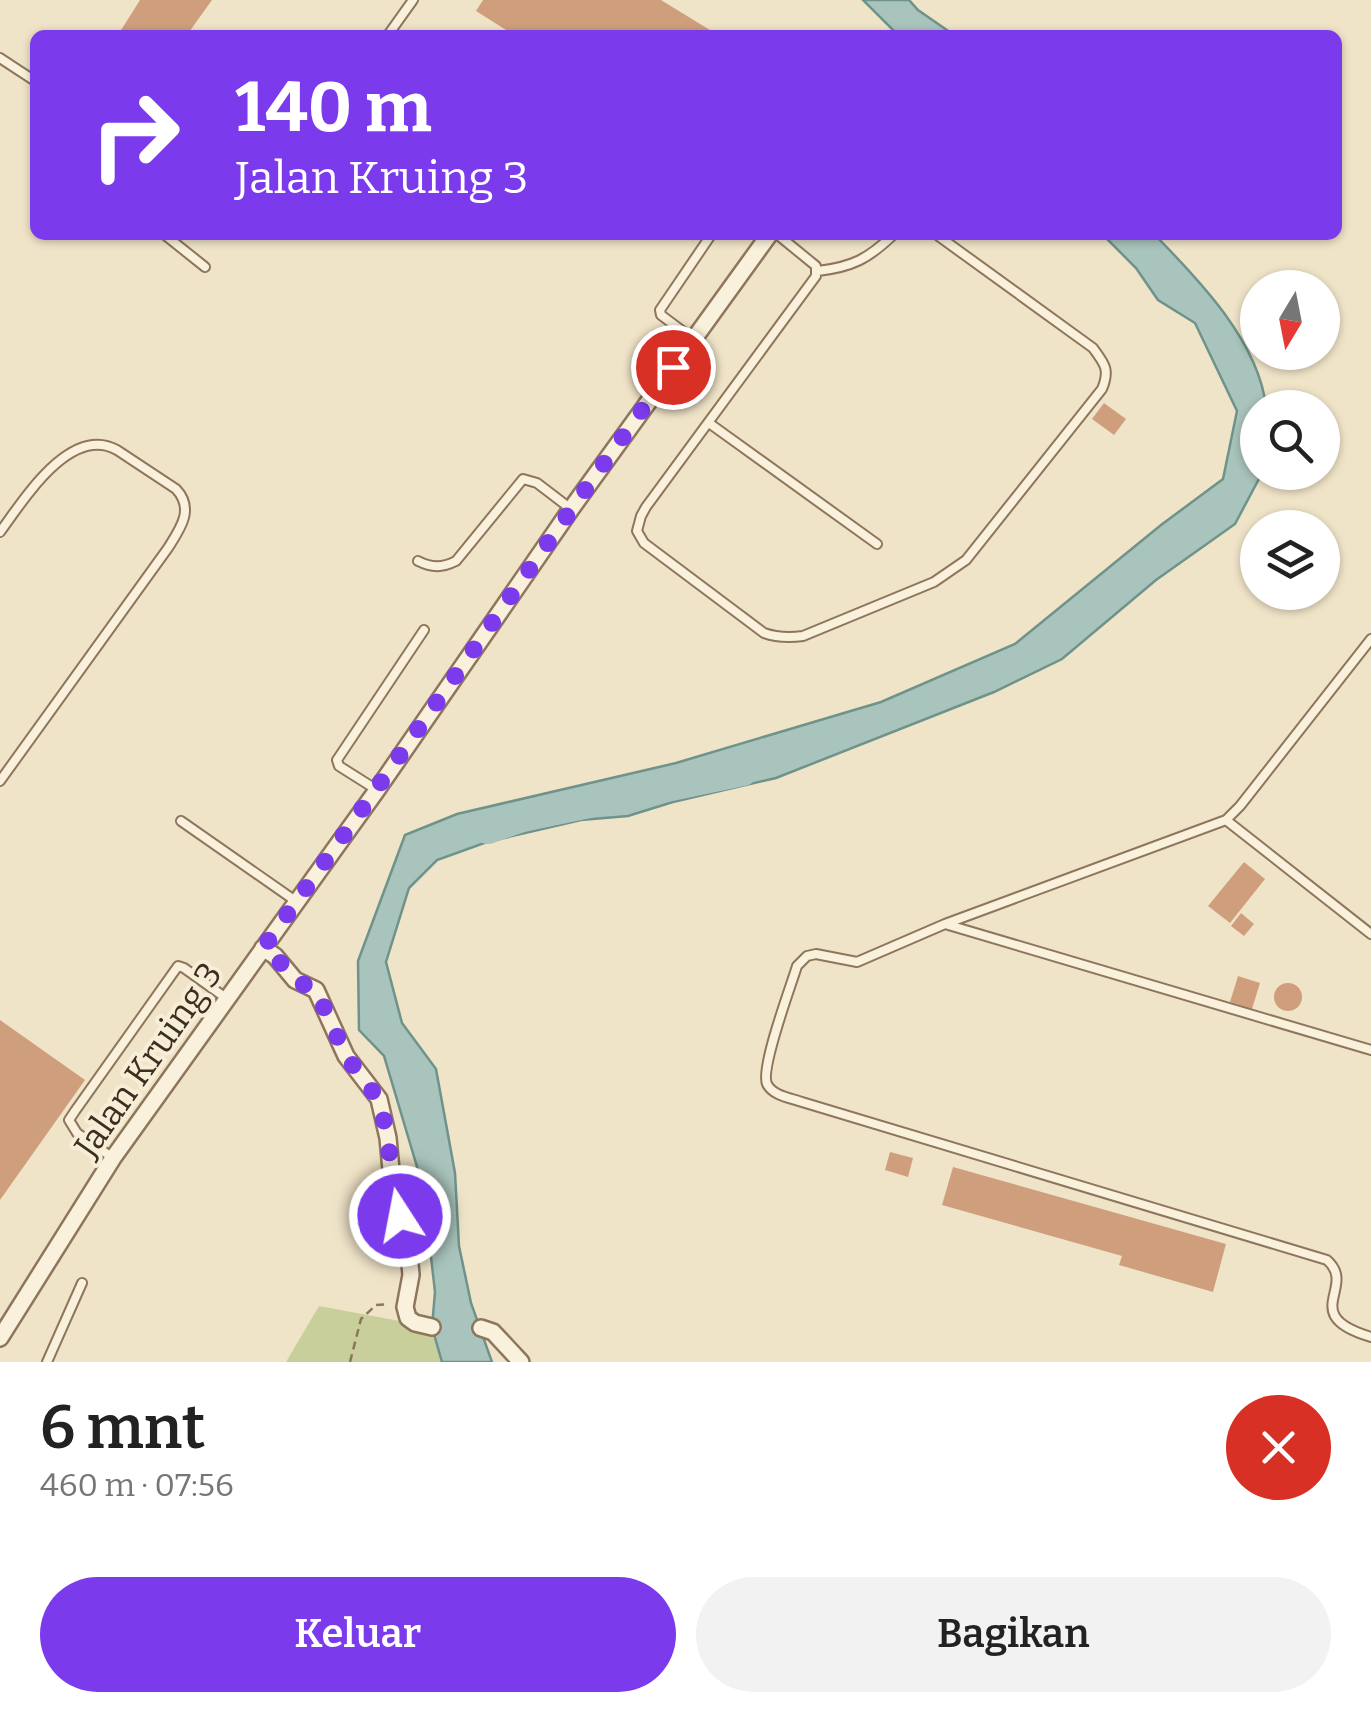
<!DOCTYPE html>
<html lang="id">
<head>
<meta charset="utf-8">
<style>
	body { margin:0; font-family:Bitter,serif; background:#f2f2f2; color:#222; height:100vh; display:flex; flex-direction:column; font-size:38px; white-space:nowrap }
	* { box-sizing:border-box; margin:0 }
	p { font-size:32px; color:#767676 }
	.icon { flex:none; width:55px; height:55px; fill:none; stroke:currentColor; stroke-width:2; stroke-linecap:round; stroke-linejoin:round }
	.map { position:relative; height:1362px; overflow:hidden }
	.side { display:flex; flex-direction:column; background:#fff; flex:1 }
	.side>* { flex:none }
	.banner { position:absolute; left:30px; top:30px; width:1312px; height:210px; border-radius:15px; box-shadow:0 2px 8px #0004; background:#7c3aed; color:#fff; overflow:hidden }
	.needle { width:65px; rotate:190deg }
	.fabs { position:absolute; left:1240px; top:270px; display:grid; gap:20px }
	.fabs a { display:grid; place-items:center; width:100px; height:100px; border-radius:50%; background:#fff; box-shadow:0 2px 8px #0004; font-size:50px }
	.pin { position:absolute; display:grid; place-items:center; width:85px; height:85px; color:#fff; margin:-42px; border:5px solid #fff; border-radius:50%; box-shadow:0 2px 10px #0007 }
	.me { position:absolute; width:110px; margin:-55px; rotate:349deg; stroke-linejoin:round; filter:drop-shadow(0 0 8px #0008) }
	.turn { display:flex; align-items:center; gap:35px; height:210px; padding:0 40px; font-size:45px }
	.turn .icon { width:130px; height:130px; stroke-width:2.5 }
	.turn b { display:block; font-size:70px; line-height:85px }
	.round { display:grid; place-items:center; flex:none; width:105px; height:105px; border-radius:52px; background:#f2f2f2 }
	.headline { display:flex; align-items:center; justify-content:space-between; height:170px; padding:0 40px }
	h1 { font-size:60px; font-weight:600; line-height:75px }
	.action { display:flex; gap:20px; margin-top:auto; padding:20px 40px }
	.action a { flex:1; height:115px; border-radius:60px; background:#7c3aed; color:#fff; font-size:40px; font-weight:600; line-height:115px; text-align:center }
	.action a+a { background:#f2f2f2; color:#222 }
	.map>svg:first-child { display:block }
	.green { fill:#c9cf9b }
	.water { fill:#a9c4bc; stroke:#6f938a; stroke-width:2.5 }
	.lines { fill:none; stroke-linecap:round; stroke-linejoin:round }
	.river { stroke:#a9c4bc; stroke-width:28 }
	.building { fill:#cf9f7d }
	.lane-casing { stroke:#8d765c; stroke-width:12 }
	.street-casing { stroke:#8d765c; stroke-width:20 }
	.path { stroke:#8d765c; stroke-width:2.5; stroke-dasharray:8 5; stroke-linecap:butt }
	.lane { stroke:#faf1dc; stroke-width:8 }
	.street { stroke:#faf1dc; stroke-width:15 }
	.route { stroke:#7c3aed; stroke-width:18; stroke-dasharray:0 32.4 }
	.labels { text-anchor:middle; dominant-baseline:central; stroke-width:8; stroke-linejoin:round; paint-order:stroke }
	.street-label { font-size:35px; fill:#3d2e20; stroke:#f7eed8 }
</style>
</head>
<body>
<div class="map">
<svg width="1371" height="1362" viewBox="0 0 1371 1362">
	<rect width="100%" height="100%" fill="#f0e4c8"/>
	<path class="green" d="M319,1306l113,21 10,35h-156z"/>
	<path class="water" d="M863,0h46l9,10 36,25h-56z
		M1103,235h52c44,45 104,107 111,172l-8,1v64l4,1 -27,51 -79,56 -94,79 -68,33 -218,86 -103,24 -45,14 -47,4 -94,22 -50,18 -28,28 -23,74 16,61 34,46 19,104 4,73 12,57 21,59h-50l-10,-35 3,-35 -12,-105 -39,-131 -25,-26 -1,-69 47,-126 52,-21 219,-51 205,-61 134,-58 146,-119 62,-46 14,-68 -42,-88 -37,-23 -22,-32z"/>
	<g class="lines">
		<path class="river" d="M488,830l34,-12 221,-46"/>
	</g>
	<path class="building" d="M140,0h72l-25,35h-69z
		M483,0h178l57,35h-204l-38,-24z
		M1104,403l22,16 -12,16 -22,-16z
		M1244,862l21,17 -35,44 -22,-17z
		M1241,913l13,11 -10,12 -13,-10z
		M1238,976l22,7 -8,26 -22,-7z
		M1274 997a14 14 0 1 1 28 0a14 14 0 1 1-28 0Z
		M0,1020l85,60 -85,120z
		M890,1152l23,6 -5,19 -23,-7z
		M953,1167l273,77 -13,48 -94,-27 3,-9 -180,-51z"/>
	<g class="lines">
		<defs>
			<path id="lane" d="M388,35l25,-35
				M0,58l35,23
				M165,235l40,32
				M778,235l38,31v10l-170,231 -5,9 -4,15 7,12 120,90c14,5 25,5 39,3l131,-54 32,-22 136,-171c8,-19 3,-25 -9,-41l-156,-113
				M818,271c34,-4 50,-12 75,-36
				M693,339l-32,-24 -1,-5 51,-75
				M709,423l168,121
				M0,532c23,-31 70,-108 117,-82l59,39c19,20 4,40 -8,59l-168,233
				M418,561c14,7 24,7 38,0l67,-82 14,4 34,26
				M1371,639l-131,167 -14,14 -281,104 -88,38 -41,-8 -9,2 -10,10c-6,20 -37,102 -30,118 6,12 24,14 35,18l525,158c31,27 -30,55 44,77
				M377,790l-38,-24 -2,-6 87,-130
				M1226,820l145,114
				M181,821l116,81
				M945,924l426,126
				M113,1158l-36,-25 -8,-13 6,-9 103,-145 6,2 42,30
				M47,1362l35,-79"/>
			<path id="street" d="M263,948l12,8 20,24 21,10 30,66 33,43 9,39 5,53 15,51 3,33 -6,32 3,11 7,5 17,4
				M481,1328l12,4 28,30
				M0,1338l113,-180 264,-368 194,-281 198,-274"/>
		</defs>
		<use href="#lane" class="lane-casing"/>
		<use href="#street" class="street-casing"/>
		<path class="path" d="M350,1362l11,-43 15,-14 13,-1"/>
		<use href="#lane" class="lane"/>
		<use href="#street" class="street"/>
	</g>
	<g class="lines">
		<path class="route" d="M400,1216l-7,-25 -5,-53 -9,-38 -33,-44 -30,-66 -22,-10 -19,-24 -12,-8c139,-192 271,-389 410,-581"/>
	</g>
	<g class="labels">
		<g class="street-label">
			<text transform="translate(148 1060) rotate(-55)">Jalan Kruing 3</text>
		</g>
	</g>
</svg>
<div class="fabs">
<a><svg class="needle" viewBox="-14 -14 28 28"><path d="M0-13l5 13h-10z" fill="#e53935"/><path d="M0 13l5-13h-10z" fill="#767676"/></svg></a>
<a><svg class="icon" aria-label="search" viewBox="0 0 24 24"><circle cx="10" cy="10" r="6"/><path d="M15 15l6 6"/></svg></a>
<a><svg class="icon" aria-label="layers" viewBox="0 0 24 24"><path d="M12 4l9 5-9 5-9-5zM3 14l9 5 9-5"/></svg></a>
</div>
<div class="pin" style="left:673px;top:367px;background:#d93025"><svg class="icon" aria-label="arrive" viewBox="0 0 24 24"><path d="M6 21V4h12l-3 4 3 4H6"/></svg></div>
<svg class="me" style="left:400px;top:1216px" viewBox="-20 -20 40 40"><circle r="17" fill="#7c3aed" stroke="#fff" stroke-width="3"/><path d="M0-11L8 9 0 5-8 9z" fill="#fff"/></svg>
<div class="banner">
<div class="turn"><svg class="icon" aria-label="right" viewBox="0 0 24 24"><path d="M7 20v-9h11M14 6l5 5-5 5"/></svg><div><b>140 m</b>Jalan Kruing 3</div></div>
</div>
</div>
<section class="side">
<div class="headline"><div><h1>6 mnt</h1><p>460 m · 07:56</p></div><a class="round" style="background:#d93025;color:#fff"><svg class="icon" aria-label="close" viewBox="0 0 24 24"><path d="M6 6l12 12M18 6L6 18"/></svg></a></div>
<div class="action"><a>Keluar</a><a>Bagikan</a></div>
</section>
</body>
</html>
